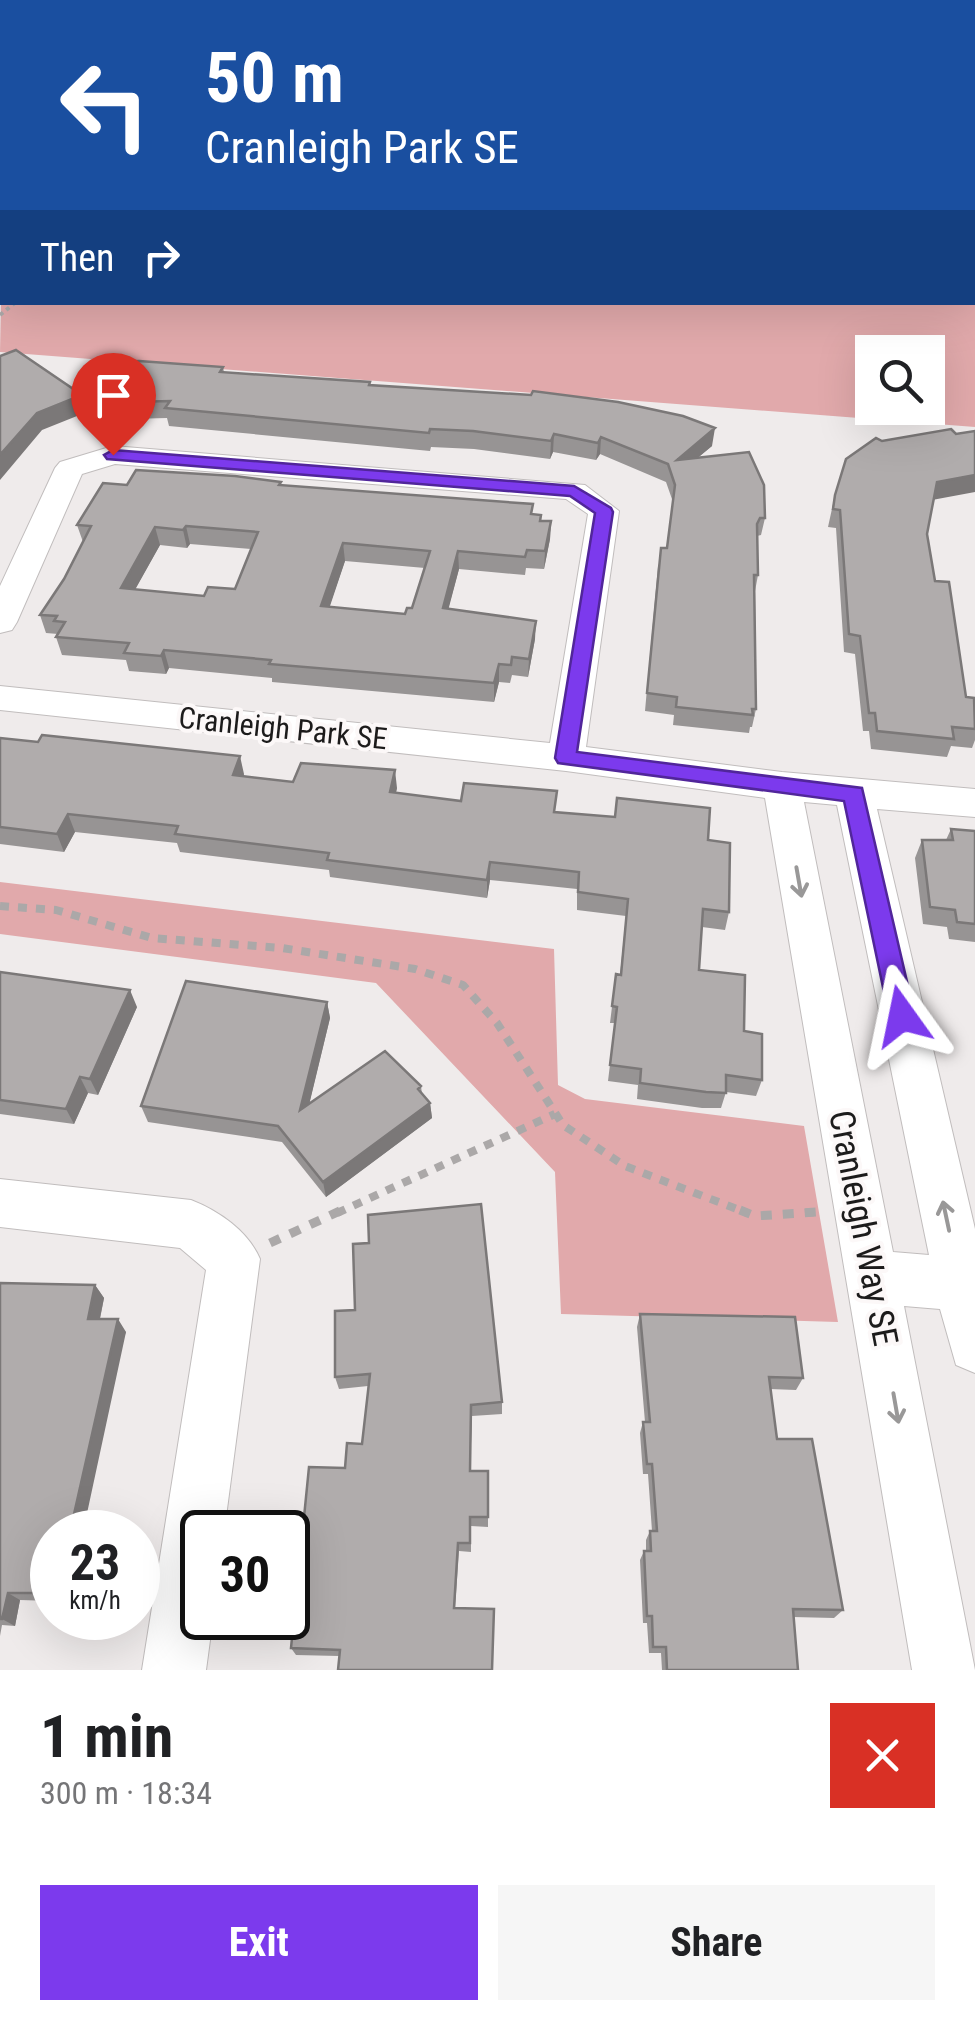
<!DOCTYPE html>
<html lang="en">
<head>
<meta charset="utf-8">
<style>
	body { margin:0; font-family:"Roboto Condensed",sans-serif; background:#f6f6f6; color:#202124; height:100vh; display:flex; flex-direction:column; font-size:38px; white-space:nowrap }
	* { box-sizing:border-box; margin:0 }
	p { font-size:32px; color:#757577 }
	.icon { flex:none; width:55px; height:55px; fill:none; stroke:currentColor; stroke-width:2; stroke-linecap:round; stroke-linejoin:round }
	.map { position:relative; height:1670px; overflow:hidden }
	.drawer { display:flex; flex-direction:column; background:#fff; flex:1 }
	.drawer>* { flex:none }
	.top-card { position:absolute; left:0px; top:0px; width:975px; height:305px; box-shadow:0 10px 40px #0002; background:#1a4fa0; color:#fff; overflow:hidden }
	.controls { position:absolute; left:855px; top:335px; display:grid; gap:20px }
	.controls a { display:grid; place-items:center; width:90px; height:90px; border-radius:0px; background:#fff; box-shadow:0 10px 40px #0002; font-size:50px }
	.speed { position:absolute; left:30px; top:1510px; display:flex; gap:20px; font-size:50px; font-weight:700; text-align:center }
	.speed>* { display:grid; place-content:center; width:130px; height:130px; border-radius:50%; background:#fff; box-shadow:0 10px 40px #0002; line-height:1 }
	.speed small { font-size:25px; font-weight:400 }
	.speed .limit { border:5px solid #111; border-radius:15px; background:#fff; color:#111 }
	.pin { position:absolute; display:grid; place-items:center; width:85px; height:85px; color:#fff; margin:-102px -42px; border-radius:50% 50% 50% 0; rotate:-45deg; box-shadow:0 0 10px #0007 }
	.pin .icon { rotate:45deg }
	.me { position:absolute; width:110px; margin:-55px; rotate:348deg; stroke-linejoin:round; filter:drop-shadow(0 0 8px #0008) }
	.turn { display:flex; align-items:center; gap:35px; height:210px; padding:0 40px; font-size:45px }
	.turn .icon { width:130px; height:130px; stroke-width:2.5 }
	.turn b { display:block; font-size:70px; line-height:85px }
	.then { display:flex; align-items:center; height:95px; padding:0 40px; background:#0003; gap:20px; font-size:38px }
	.round { display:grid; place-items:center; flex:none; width:105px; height:105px; border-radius:0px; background:#f6f6f6 }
	.summary { display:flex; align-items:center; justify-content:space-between; height:170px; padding:0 40px }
	h1 { font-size:60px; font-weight:700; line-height:75px }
	.cta { display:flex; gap:20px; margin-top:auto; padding:20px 40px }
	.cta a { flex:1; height:115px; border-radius:0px; background:#7c3aed; color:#fff; font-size:40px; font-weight:700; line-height:115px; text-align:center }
	.cta a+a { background:#f6f6f6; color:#202124 }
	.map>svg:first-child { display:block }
	.green { fill:#e1a9ab; fill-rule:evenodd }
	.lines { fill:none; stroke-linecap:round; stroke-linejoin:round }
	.minor-casing { stroke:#c1bdbd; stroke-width:2 }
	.highway-casing { stroke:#c1bdbd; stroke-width:3 }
	.path-far2 { stroke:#aba8a8; stroke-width:4; stroke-dasharray:4 4; stroke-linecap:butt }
	.path-far1 { stroke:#aba8a8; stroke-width:8; stroke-dasharray:9 9; stroke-linecap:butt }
	.path { stroke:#aba8a8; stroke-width:9; stroke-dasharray:11 11; stroke-linecap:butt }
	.minor { fill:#fff; fill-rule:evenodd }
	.highway { fill:#fff; fill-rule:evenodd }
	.wall { fill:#979494; fill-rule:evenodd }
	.shaded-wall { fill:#7b7878 }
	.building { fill:#b0acac; stroke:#7b7878; stroke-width:2.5; fill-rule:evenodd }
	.oneway { stroke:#999898 }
	.route { fill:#7c3aed; stroke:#51269a; stroke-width:2.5 }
	.labels { text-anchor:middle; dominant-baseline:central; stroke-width:8; stroke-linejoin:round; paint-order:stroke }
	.street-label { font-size:30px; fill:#1c1b1b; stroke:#fcf8f8 }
	.near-street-label { font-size:35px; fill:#1c1b1b; stroke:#fcf8f8 }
</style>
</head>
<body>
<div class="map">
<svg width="975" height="1670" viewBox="0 0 975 1670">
	<rect width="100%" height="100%" fill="#efebeb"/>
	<path class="green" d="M297,0h678v427l-975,-75 2,-98v48h970v-300h-677zM872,352h56v56h-56z
		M0,882l554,67 4,136 27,14 219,27 34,196 -277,-8 -6,-142 -179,-189 -376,-49z"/>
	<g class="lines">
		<defs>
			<path id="minor" d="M113,446l472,39 34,26 -33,236 196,25 193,17v28l-98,-8 98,420v144l-19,-8 -16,-56 -36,-3 71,364h-63l-147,-872 -199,-27 -566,-61v-24l550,57 38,-229 -22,-15 -451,-35 -33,10 -65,148 -5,8 -12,3v-47l55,-118 5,-6zM804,802l33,3 92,450 -36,-3z
				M0,1179l191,21c28,11 57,31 69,59l-36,273h-22v86h11l-7,52h-64l64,-400 -26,-22 -180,-21z"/>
			<path id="highway" d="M121,0h68l1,2h-67z
				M717,0h75l1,2h-74z
				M972,4h3v14h-3z
				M972,46h3v14h-3z
				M972,133h3v16h-3z"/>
		</defs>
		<use href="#minor" class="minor-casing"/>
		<use href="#highway" class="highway-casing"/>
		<path class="path-far2" d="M0,315l16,-13"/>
		<path class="path-far1" d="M0,906l56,4 96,28 130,10 133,21 48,16 34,38 66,102 62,41 122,47
			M337,1213l218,-99
			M805,1213l11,-1"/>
		<path class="path" d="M740,1210l15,6 61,-4
			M270,1243l72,-33"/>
		<use href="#minor" class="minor"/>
		<use href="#highway" class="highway"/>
	</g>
	<path class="wall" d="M223,367l1,5 146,14 342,60 -14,11 67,61 -4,17 -4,1 1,39 -3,16 1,118 -4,18h-2l-1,6 -76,-8 1,-10 -29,-4 13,-145 9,-18 6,-46 -7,-20 -66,-28 -4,6 -43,-8 -3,7 -76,-10 -43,-2 -1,4 -261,-25 -2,-8 -76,2 -4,-17z
		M956,434l-22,66 -7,34 8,47 31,116 9,7v36l-3,8 -21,-2 -4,11 -76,-8 -2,-18h-6l-8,-77 -11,-2 -8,-124 -8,-1 7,-32 47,-54z
		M127,485l154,1 251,28 9,7h10l-1,18 -6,30 -18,-1 -1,7 -66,-6 -11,40 87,30 -7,38 -16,-2 -2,8 -11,-1 -5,20 -222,-20v-4l-103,-10 -3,6 -37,-3 -3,-11 -64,-5 -6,-18 2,-3 -12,-1 -6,-18 24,-36 19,-37 -6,-17zM190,544l61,5 -16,40 -31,7 -69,-7 25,-44 27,3zM345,561l80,7 -13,40 -7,6 -76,-7z
		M0,738l244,36 -1,2 50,6 104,6 -1,5 159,19 153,28 21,72 -4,18 -23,-3 -3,43 45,61 18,49 -6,16 -30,-4 -5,16h-19l-65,-9 1,-14 -30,-4 7,-58h-5l6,-49 4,1 6,-59 -49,-6v-21l-87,-9 -3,18 -157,-21 -1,-7 -149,-18 -3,-9 -102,-11 -11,20 -64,-8z
		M951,829l24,2v111l-26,-3 -2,-12 -24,-3 -8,-66 7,-18h24z
		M0,972l137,35 -39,88 -10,-2 -14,31 -74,-10z
		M327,1002l3,16 -21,86 112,-18 1,8 8,9 2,15 -106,79 -44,-55 -134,-20 -7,-16z
		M0,1283l95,2 9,13 -4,21 26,13 -74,200v69l-32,-1 -5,26 -13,-1 -2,11z
		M335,1311l167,91v12l-30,2 -2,55h18v56l-17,-1v26l-12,-1 -4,57 -116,48 -43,-1 -5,-7 54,-180 17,-24 6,-58 -29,3 -4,-12z
		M640,1314l163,64 -7,12 -26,-1 7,50 66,171 -9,8 -41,-1 5,53h-136l-1,-17h-12l-2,-30h-4l-3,-63 4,-9h2v-11l4,-9h2l-4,-57h-5l-3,-41 3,-11h2l-8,-95z"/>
	<path class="shaded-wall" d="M82,395l5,17 -45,18 -42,50v-25l37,-42z
		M715,428l-3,18 -37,31 2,-17z
		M554,434l-1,18 -3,7 1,-18z
		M601,437l-1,17 -4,6 2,-17z
		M975,475v17l-43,8 5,-18z
		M551,521l-1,18 -6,30 1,-18z
		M186,526l4,18 -3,4 -4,-18z
		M155,527l5,18 -34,61 -5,-18z
		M343,543l2,18 -21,63 -3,-18z
		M458,551l1,18 -15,57 -1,-18z
		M536,621l-1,18 -7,38 1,-18z
		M164,650l5,18 -3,6 -5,-18z
		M499,664v18l-5,20v-19z
		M240,756l4,18 -6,19 -5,-18z
		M395,770l2,18 -6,22 -1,-18z
		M68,814l7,18 -11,20 -7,-18z
		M490,862v18l-3,18v-18z
		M130,990l7,17 -39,88 -8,-16z
		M327,1002l3,16 -26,108 -4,-16z
		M80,1077l8,16 -14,31 -8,-15z
		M430,1103l2,15 -106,79 -3,-15z
		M95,1285l9,13 -7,34 -9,-13z
		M118,1319l8,13 -43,200h-13z
		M8,1593l12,7 -5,26 -13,-7z"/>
	<path class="building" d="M16,350l66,45 -45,18 -37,42v-99z
		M139,361l84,6 -3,5 150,10 -1,3 162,10 2,-4 85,11 65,14 32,12 -38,32 72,-8 15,33 1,33h-5l-3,6 1,51h-4l2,134h-4l1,6 -77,-8 1,-10 -30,-4 14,-145h6l8,-63 -7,-21 -67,-27 -3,6 -44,-9 -3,7 -78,-10 -43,-2 -1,4 -264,-25 5,-7 -83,2 10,-40z
		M951,429l5,5 19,-3v44l-38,7 -10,52 8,47 14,1 17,115 8,1 1,31 -23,-2 2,12 -77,-8 -2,-18h-6l-9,-77 -11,-2 -9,-124 -7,-1 2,-14 11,-36 30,-21 6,3z
		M136,470l99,6 46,6 -2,3 254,19 -2,10 10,1 -1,6h11l-6,30 -18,-1 -2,7 -67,-6 -15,57 93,13 -7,38 -17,-2 -1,8 -12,-1 -5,19 -225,-19 2,-4 -107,-10 -3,6 -37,-3 5,-10 -73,-6 9,-15 -11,-1 3,-5 -17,-1 24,-36 27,-53 -14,-1 26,-42 24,2zM186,526l72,6 -23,57 -27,-2 -4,9 -83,-8 34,-61 28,3zM343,543l87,8 -18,57h-5l-2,6 -84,-8z
		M42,735l198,21 -7,19 60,7 8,-19 94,7 -5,22 71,9 3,-18 93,8 -3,21 61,5 2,-19 93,10 -2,32 22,3 -1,69 -26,-3 -4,61 46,5 -1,56 18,3v46l-36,-5v18l-20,-1 -66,-9 1,-14 -31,-4 7,-58 -5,-1 4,-32 5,1 7,-76 -50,-7 1,-20 -89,-10 -3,18 -160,-20 2,-7 -154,-19 3,-8 -110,-12 -11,20 -57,-7v-89l38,4z
		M951,829l24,2v93l-18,-2 -2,-12 -25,-3 -8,-67h31z
		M0,972l130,18 -40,89 -10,-2 -14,32 -66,-9z
		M186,981l141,21 -27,108 85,-59 36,35 -3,3 12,14 -107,79 -45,-56 -137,-20z
		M481,1204l21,198 -31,3 -1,66h18v46h-18v26h-12l-4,65 40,1 -2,61h-154l2,-20 -49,-2 18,-181 36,1 2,-25 15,1 8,-70 -35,3v-66l20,-1 -2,-66 16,-1 -1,-28z
		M0,1283l95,2 -7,34h30l-48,213h-18v61h-44l-6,26h-2z
		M640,1314l155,3 8,61 -34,-1 8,62h35l31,171 -50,-1 5,61h-131l-1,-23h-13l-1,-31h-5l-3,-65h7l-1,-20h7l-5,-67h-5l-4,-42h7z"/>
	<defs><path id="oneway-shaft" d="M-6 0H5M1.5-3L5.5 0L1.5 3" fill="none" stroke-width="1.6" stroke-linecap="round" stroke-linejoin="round" transform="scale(2.5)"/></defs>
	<g class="oneway">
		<use href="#oneway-shaft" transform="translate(799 882) rotate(80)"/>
		<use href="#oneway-shaft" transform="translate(946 1216) rotate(-102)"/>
		<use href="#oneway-shaft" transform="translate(896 1408) rotate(80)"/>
	</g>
	<path class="route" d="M113,450l461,36 37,22 2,4 -36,240 285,36 53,228 -4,8 -9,3 -9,-3 -4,-8 -45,-215 -286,-38 -3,-5 40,-245 -25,-17 -463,-37 -3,-4z"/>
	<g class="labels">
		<g class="street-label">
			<text transform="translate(283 728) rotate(6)">Cranleigh Park SE</text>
		</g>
		<g class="near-street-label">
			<text transform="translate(863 1228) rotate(79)">Cranleigh Way SE</text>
		</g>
	</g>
</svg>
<div class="controls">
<a><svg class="icon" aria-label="search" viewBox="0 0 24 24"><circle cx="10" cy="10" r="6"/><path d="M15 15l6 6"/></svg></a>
</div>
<div class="speed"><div>23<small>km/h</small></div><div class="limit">30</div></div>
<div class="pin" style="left:113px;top:455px;background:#d93025"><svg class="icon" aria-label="arrive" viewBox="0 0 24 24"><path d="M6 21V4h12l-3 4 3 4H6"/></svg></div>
<svg class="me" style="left:902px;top:1016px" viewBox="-20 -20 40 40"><path d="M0-17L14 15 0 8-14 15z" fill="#7c3aed" stroke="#fff" stroke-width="4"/></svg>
<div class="top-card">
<div class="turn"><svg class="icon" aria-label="left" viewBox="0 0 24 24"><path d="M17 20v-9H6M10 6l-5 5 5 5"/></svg><div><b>50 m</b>Cranleigh Park SE</div></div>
<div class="then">Then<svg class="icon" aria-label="right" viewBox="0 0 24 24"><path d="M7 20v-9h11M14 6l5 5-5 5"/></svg></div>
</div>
</div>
<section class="drawer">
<div class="summary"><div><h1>1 min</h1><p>300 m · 18:34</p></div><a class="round" style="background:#d93025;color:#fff"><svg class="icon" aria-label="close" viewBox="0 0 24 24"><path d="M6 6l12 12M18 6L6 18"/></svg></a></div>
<div class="cta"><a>Exit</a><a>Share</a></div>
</section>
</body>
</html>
